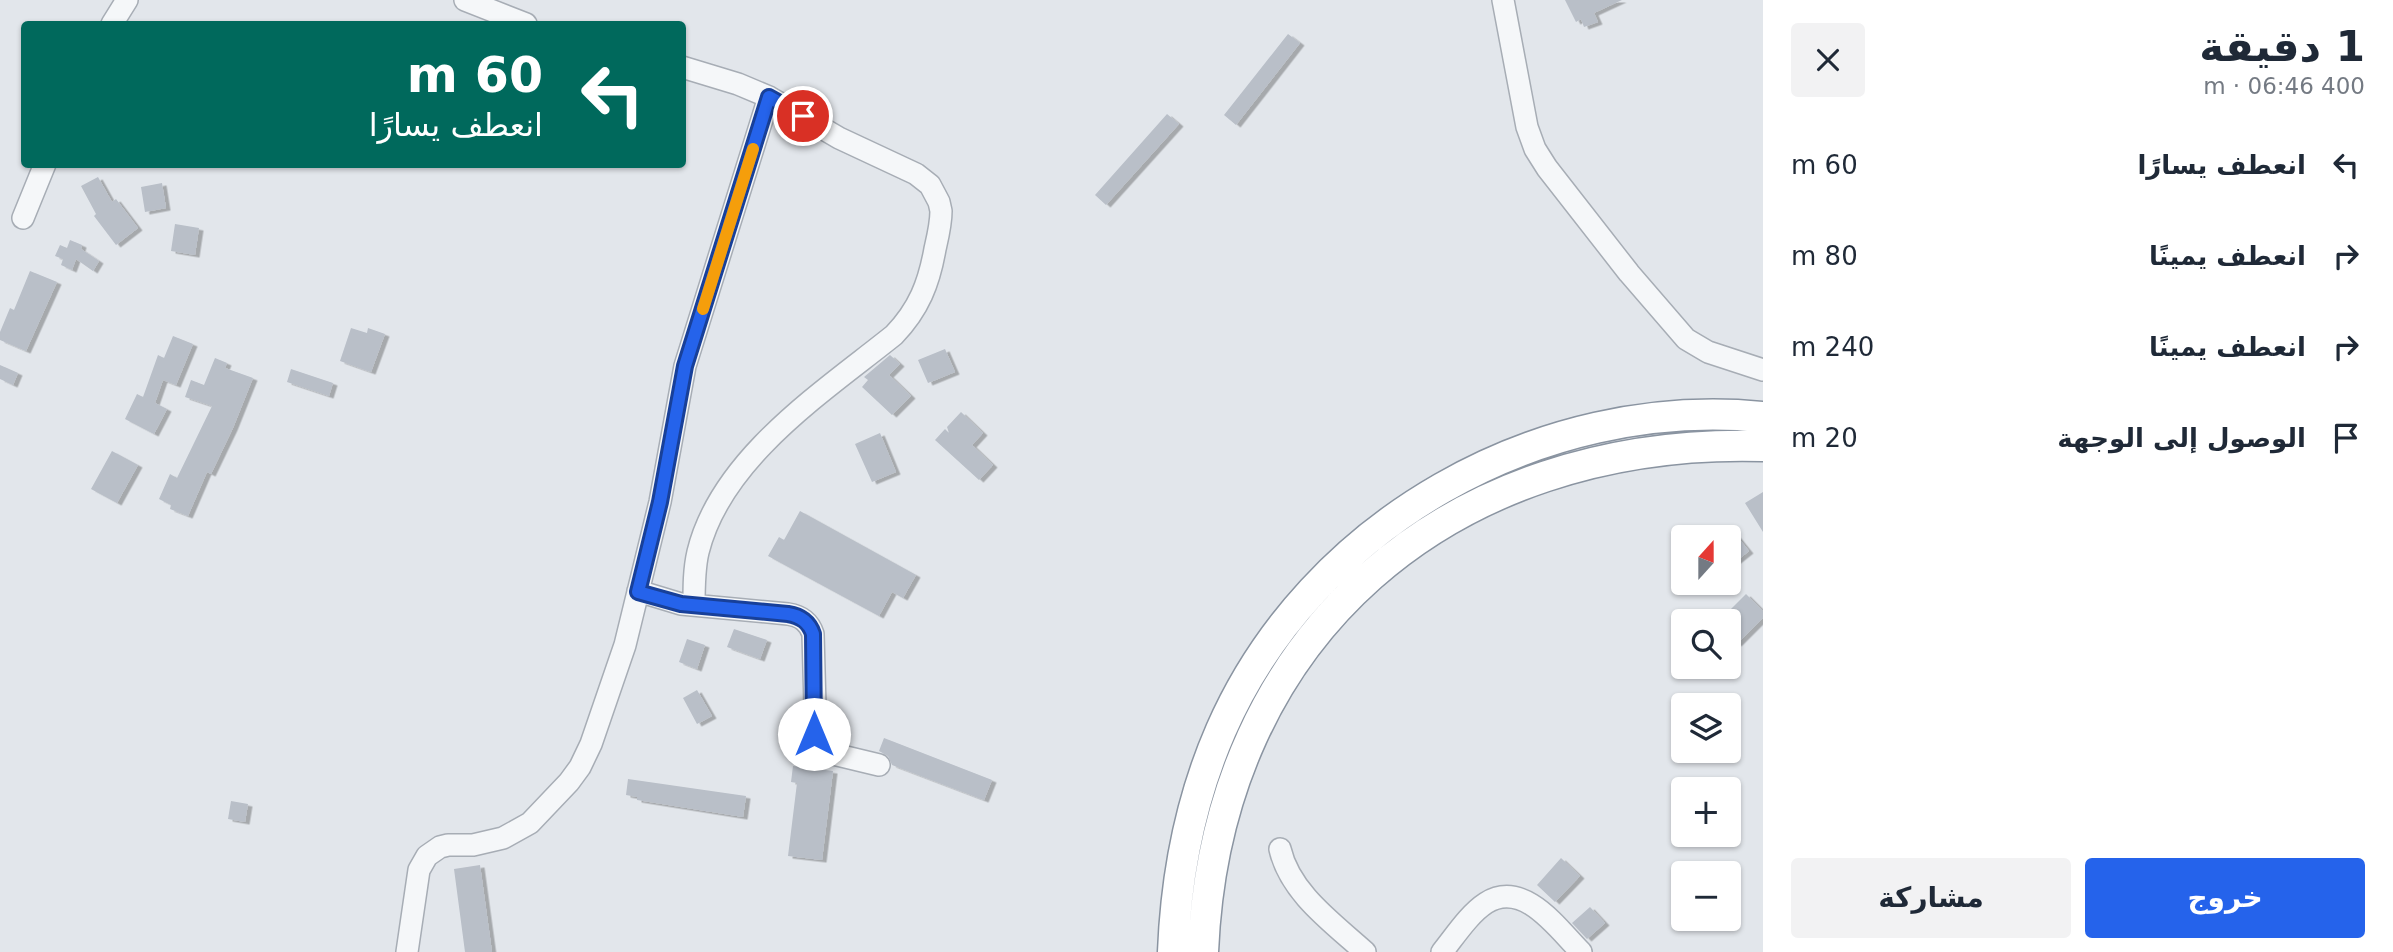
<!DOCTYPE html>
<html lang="ar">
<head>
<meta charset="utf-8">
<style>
	body { margin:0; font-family:"DejaVu Sans",Cairo,sans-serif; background:#f2f2f3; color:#1f2937; direction:rtl; height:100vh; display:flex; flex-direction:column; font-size:26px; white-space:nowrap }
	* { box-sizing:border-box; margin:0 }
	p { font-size:23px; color:#747a83 }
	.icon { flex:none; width:38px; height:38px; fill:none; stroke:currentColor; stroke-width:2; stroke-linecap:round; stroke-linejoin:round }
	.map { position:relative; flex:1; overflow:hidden; direction:ltr }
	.side { display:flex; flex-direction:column; background:#fff; width:630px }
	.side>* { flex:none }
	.top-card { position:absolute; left:21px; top:21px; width:665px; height:147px; border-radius:7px; box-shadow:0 2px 5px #0004; direction:rtl; background:#00695c; color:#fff; overflow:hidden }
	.needle { width:46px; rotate:21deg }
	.buttons { position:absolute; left:1671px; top:525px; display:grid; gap:14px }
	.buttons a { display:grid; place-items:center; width:70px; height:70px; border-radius:7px; background:#fff; box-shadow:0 2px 5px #0004; font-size:35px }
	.pin { position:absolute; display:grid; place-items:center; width:60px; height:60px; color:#fff; margin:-30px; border:4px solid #fff; border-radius:50%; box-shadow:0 2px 7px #0007 }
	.me { position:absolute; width:77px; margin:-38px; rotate:0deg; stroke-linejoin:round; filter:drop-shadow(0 0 5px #0008) }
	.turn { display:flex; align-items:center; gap:24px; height:147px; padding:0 28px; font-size:32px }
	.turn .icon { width:91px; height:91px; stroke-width:2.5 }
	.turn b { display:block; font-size:49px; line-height:60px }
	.round { display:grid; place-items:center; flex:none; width:74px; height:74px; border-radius:7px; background:#f2f2f3 }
	.summary { display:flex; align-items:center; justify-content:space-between; height:119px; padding:0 28px }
	h1 { font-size:42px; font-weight:700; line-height:52px }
	.button { display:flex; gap:14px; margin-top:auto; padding:14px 28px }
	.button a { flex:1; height:80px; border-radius:7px; background:#2563eb; color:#fff; font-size:28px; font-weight:700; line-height:80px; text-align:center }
	.button a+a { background:#f2f2f3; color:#1f2937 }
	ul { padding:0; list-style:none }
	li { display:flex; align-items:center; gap:21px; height:91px; padding:0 28px }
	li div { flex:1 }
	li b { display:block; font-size:26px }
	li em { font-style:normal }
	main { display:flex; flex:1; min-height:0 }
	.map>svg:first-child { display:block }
	.building { fill:#b9bfc8; filter:url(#shadow) }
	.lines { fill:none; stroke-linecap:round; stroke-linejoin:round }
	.minor-casing { stroke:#a7adb5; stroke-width:24 }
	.highway-casing { stroke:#8a94a1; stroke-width:33 }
	.minor { stroke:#f5f7f9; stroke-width:21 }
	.highway { stroke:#fff; stroke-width:30 }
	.route-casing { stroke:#184099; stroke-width:18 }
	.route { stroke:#2563eb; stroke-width:12 }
	.slow { stroke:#f59e0b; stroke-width:12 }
</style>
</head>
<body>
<main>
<section class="side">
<div class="summary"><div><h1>1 دقيقة</h1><p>400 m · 06:46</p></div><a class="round"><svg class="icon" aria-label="close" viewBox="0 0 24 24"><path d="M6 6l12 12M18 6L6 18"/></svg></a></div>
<ul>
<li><svg class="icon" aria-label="left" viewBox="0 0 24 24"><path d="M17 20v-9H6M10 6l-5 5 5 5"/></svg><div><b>انعطف يسارًا</b></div><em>60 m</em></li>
<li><svg class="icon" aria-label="right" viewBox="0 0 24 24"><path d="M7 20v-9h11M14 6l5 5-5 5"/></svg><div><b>انعطف يمينًا</b></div><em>80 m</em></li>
<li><svg class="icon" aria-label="right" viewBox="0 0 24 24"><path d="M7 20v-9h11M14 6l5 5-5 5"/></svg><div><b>انعطف يمينًا</b></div><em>240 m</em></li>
<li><svg class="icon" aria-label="arrive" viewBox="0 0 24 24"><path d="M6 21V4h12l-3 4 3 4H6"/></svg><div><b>الوصول إلى الوجهة</b></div><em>20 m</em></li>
</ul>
<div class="button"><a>خروج</a><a>مشاركة</a></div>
</section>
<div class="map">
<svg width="1763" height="952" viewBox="0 0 1763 952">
	<defs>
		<filter id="shadow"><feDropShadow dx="4.5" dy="2.5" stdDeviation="0" flood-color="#0004"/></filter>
	</defs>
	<rect width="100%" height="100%" fill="#e2e6eb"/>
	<path class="building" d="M1565,0h57l-28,13 4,9 -14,5 -3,-8 -5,3z
		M1288,34l12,9 -64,82 -12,-10z
		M1167,114l12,10 -73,81 -11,-10z
		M98,177l14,25 4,-3 22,29 -22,17 -22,-29 2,-2 -15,-28z
		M162,183l4,25 -21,4 -4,-25z
		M175,224l24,4 -4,27 -24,-4z
		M70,240l12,5 -1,4 18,12 -6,10 -17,-12 -4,11 -11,-5 2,-6 -8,-3 5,-11 7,3z
		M30,271l27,11 -31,69 -26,-11v-8l10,-24 4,2z
		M351,328l16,5 1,-5 17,6 -14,38 -31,-11z
		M173,336l20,8 -17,41 -13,-5 -8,23 12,6 -13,25 -29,-15 12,-25 6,3 15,-42 6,3z
		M945,349l10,23 -27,11 -10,-23z
		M890,355l10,9 -11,11 22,21 -19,19 -30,-28 6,-7 -4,-3z
		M215,358l12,5 -2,5 28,10 -20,50 -22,46 -4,-2 -19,44 -18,-7 1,-4 -12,-6 11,-25 7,4 35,-72 -27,-9 6,-17 13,5z
		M0,365l18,8 -5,12 -13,-6z
		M291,369l42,14 -4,13 -42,-14z
		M961,412l22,21 -11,12 21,20 -14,15 -44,-40 10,-11 4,4 -2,-6z
		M880,433l16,39 -24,10 -17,-38z
		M112,451l26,14 -21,38 -26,-14z
		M1763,492v40l-18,-29z
		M800,511l116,64 -13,23 -11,-6 -13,24 -111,-60 11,-19 5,3z
		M1736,535l13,16 -20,16v-27z
		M1746,594l17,17v7l-26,26 -8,-8v-15h-10z
		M734,629l33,11 -7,19 -33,-12z
		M687,639l18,6 -8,24 -18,-7z
		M697,690l15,26 -15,8 -14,-26z
		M785,726l13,4 -4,17 -13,-3z
		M884,738l108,42 -8,20 -92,-35 -4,-9 -9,-5z
		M793,766l40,5 -11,89 -34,-4 9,-73 -6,-1z
		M628,779l118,17 -3,21 -106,-17v-3l-11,-2z
		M231,801l17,3 -3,18 -17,-3z
		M1561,858l19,18 -25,26 -18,-17z
		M480,865l12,87h-27l-11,-83z
		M1590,907l15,16 -18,16 -15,-16z"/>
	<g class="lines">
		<defs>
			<path id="minor" d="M465,0l61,24
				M1503,0l24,127 8,22 12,19 82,105 57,66 22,13 55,18
				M112,24l15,-24
				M682,67l56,17 31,13 70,41 77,36 14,11 9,17 2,9c0,13 -3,25 -6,38 -6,34 -16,60 -41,86 -71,57 -173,123 -196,217 -4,17 -4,35 -4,53
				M23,218l22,-54
				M638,591l43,13 107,10c13,2 21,8 25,20l3,109 9,9 54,13
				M1280,849c10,44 53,74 85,103
				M407,952l12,-82 8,-14 13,-9 8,-2h25l30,-7 27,-15 39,-41 11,-15 11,-23 34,-99 35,-143 25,-136 84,-269
				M1442,952c13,-16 27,-38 44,-49 38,-24 72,26 95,49"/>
			<path id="highway" d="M1173,952c3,-76 17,-151 48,-222 90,-206 319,-335 542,-313
				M1203,952c13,-319 247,-515 560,-506"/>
		</defs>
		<use href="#minor" class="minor-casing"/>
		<use href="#highway" class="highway-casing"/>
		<use href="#minor" class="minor"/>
		<use href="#highway" class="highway"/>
	</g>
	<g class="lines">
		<defs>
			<path id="route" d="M803,116l-34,-19 -84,269 -25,136 -22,90 43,12 107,10c13,2 21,8 25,20l1,100"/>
		</defs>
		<use href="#route" class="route-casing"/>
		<use href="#route" class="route"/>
		<path class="slow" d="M703,309l50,-160"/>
	</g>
</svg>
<div class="buttons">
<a><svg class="needle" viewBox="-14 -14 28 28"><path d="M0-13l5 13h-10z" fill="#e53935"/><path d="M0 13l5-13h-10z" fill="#747a83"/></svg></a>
<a><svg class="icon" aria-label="search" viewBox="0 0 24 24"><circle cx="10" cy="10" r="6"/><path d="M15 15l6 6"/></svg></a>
<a><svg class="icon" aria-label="layers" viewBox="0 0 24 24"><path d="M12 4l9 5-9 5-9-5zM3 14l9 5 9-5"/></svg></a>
<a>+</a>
<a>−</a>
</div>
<div class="pin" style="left:803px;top:116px;background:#d93025"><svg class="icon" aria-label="arrive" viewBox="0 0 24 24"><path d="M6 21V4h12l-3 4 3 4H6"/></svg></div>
<svg class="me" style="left:814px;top:734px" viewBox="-20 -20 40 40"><circle r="19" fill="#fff"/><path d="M0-13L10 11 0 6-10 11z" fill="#2563eb"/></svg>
<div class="top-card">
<div class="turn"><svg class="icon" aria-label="left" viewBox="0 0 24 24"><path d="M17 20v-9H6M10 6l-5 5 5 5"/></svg><div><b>60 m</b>انعطف يسارًا</div></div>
</div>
</div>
</main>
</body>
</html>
